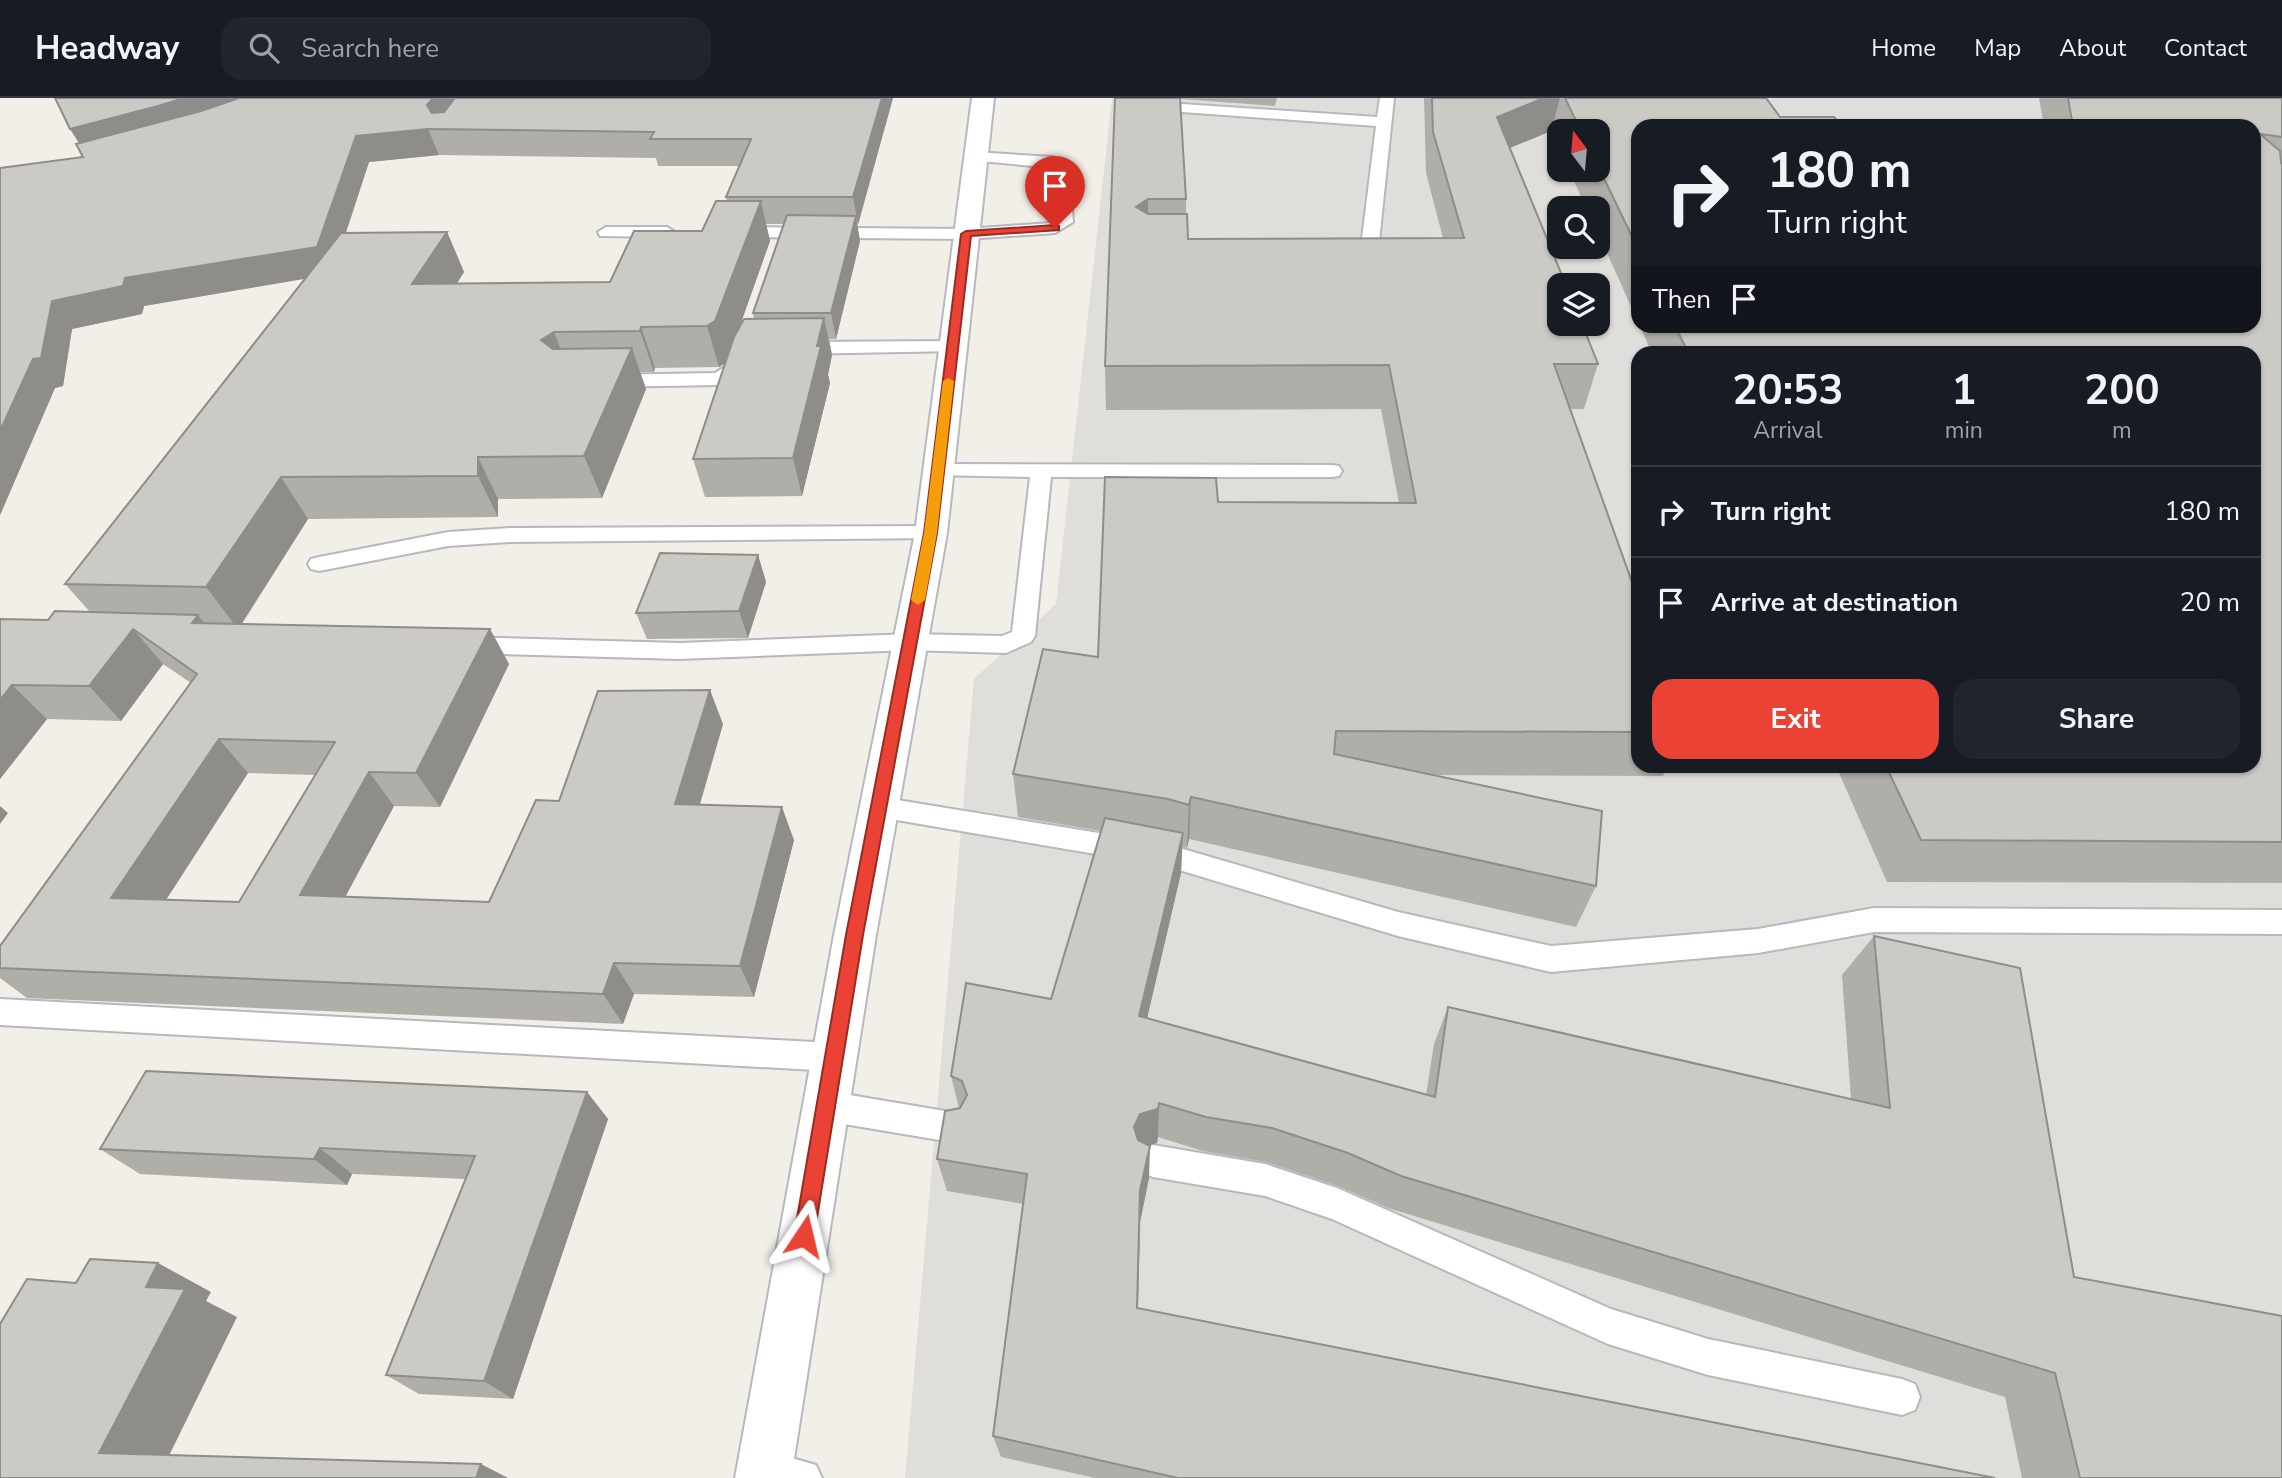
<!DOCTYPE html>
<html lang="en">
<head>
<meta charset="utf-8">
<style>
	body { margin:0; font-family:"Nunito Sans",sans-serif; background:#20242c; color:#f1f3f6; height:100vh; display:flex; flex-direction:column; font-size:26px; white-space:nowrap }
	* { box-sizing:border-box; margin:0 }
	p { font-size:23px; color:#9ea1a6 }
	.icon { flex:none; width:38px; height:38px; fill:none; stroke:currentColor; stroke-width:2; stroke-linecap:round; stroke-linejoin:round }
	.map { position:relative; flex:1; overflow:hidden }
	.details { position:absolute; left:1631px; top:248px; width:630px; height:427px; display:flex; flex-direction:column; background:#171b24; border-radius:21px; box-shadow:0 2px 5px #0004 }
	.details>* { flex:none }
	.top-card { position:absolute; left:1631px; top:21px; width:630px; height:214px; border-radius:21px; box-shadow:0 2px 5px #0004; background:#171b24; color:#f1f3f6; overflow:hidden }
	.needle { width:46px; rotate:344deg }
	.controls { position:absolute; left:1547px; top:21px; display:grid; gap:14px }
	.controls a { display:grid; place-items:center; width:63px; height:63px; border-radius:14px; background:#171b24; box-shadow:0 2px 5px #0004; font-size:35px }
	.pin { position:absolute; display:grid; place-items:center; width:60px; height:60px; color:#fff; margin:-72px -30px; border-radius:50% 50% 50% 0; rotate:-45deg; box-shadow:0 0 7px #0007 }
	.pin .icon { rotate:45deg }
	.me { position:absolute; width:77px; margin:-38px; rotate:10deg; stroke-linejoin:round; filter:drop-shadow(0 0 5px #0008) }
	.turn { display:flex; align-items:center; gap:24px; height:147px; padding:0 21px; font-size:32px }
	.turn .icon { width:91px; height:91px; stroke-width:2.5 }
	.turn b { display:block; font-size:49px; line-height:60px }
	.then { display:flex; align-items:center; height:66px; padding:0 21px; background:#0003; gap:14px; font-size:26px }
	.eta { display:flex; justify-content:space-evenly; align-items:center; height:119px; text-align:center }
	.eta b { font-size:42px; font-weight:700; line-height:49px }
	.cta { display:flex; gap:14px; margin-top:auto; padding:14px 21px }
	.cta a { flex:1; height:80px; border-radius:21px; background:#ea4335; color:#fff; font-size:28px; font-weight:700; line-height:80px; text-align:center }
	.cta a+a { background:#20242c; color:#f1f3f6 }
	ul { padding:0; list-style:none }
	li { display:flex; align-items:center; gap:21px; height:91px; padding:0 21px; border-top:2px solid #363941 }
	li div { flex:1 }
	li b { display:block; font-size:26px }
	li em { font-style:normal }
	header { display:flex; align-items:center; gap:42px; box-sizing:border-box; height:98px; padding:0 35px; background:#171b24; border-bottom:2px solid #363941 }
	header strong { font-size:33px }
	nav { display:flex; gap:38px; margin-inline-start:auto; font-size:24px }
	.search { width:490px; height:63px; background:#20242c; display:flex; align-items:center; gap:18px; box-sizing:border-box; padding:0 24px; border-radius:21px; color:#9ea1a6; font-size:26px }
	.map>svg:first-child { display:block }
	.industrial { fill:#e0deda; fill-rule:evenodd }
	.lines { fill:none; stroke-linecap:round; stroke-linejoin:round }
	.service-casing { stroke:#b5b8bc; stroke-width:4 }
	.secondary-casing { stroke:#b6babf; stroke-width:4 }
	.service { fill:#fff; fill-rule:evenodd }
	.secondary { fill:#fff; fill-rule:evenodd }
	.wall { fill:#afaea9; fill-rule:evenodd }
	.shaded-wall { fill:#8f8d8a }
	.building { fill:#cccac5; stroke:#8f8d8a; stroke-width:2; fill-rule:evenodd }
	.route { fill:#ea4335; stroke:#982c22; stroke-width:2 }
	.slow { fill:#f59e0b }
</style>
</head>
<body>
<header>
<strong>Headway</strong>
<div class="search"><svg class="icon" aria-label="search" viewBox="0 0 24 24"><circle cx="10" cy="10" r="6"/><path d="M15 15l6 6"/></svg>Search here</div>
<nav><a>Home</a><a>Map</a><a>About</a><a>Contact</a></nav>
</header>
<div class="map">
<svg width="2282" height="1380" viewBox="0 0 2282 1380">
	<rect width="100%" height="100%" fill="#f1efe8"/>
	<path class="industrial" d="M1112,0h357l169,28v200h616l28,-119v1271h-1377l69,-799 82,-75zM1559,33h39v39h-39zM1559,110h39v39h-39zM1559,187h39v39h-39zM1638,256h616v412h-616z
		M1514,0h768l-28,28h-424z"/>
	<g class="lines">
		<defs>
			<path id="service" d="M1380,0h14l-15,144c-10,10 -38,17 -49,6l3,-4 29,-5 14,-113 -194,-14 -7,-4 7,-4 195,13z
				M975,54l77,5 16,6 5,59 -18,11 -89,6 -232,-2 -8,-5 8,-5 232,2 85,-6 6,-3 -3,-52 -85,-8 -2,-3 2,-3z
				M606,129h61l8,5 -8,5 -67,-1 -2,-4z
				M952,243l7,2 2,4 -2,4 -164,3 -9,-6 9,-6z
				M742,251l9,6c-5,16 -15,26 -32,30l-112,2 -10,-6 10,-6 108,-2 14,-9 6,-13z
				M938,366l394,1 7,1 3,5 -3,5 -7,1h-281l-16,159 -4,6 -25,11 -96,-3 -230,9 -216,-6 -8,-2 -4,-6 4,-6 8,-2 216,6 230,-9 92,2 10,-4 18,-155 -99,-2 -3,-5 3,-5z
				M931,428l8,2 3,5 -3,5 -429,4 -62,4 -129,25 -8,-2 -3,-5 3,-5 8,-2 129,-25 62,-4z
				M879,699l287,47 232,68 153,34 207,-17 116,-21 408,2v24l-408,-2 -116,21 -207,19 -153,-36 -232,-70 -287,-49 -9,-3 -4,-7 4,-7z
				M0,901l834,44 11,4 4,10 -4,10 -11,4 -834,-46z
				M826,993l131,22 11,4 5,11 -5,11 -11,4 -131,-22 -11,-5 -5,-10 5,-10z
				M1153,1047l112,19 72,24 274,121 97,30 194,40 13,5 5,13 -5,13 -13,5 -194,-40 -100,-31 -276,-125 -67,-23 -112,-19 -12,-5 -4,-11 4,-11z
				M764,1352l52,15 6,13h-73l-4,-9 6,-13z"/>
			<path id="secondary" d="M972,0h22l-47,435 -71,402 -85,543h-56l99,-543 81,-402z"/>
		</defs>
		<use href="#service" class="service-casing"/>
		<use href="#secondary" class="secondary-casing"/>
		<use href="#service" class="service"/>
		<use href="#secondary" class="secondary"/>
	</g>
	<path class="wall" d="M55,0h838l-36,127 3,16 -24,98h-7l3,16 -4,20 2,8 -28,113 -97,1 -12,-38 32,-96 -6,4 -64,1 -1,4h-14l6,17 -44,109 -104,1v18l-190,2 -66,105 248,5 19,35 -69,143 -46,-1 -49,91 144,5 70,-101 164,-77 -23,81 94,35 -40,157 -120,-3 -11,30 -596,-26 -27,-20v-32l191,-263 -28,-19 -42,57 -74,-2 -47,60v-160l48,1 42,-8 -25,-28 239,-305 -160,27 -2,8 -70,15 -9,57 -8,2 -55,127v-347l83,-11 -4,-14zM439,57l217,3 2,8h81l-13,31 1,4 -25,30 -92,51 -153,1 7,-11 -17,-40 -101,1 23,-71zM766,126h18l-31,89 1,6 -15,9 31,-87zM248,675l67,2 -76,127 -73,-2z
		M1115,0h162l-2,8 -95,-7 6,100v15l2,25 255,-1 -17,-65 -2,-75h342l-128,28v196l-40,-89v-25h-12l-17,-38h29v-39h-39v18l-8,-18 -41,17 88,216 -14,45h-14l68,190v167h30l-5,10 -234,-1 167,111 -20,41 -387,-88 -2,9 -5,-2 -1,27 -34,145 279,77 8,-51 14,-37 403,92 -9,-124 32,-39 200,341 208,201h-260l-17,-81 -617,-189 -50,-22 -72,-24 -63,-11 -45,-14 -1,6 -8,2v33l-9,44 -2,86 857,170h-900l-94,-21 -8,-21 31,-232 -77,-13 -10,-32 22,-51 -8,-32 100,-77 50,-168 -83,-14 -5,-43 85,-117 120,-155 181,1 -18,-94 -275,1 -1,-44z
		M2039,0h243v785l-395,-1 -51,-116h418v-412h-602l-12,-28h614v-200h-210z
		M758,457l8,27 -18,56 -101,1 -11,-26z
		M587,994l21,27 -95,280 -94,-5 -33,-19 79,-196 -113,-5 -5,11 -207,-11 -40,-25z"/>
	<path class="shaded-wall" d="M184,0h80l-180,53 -14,-22z
		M433,0h26l-19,31 -13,-24z
		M882,0h11l-35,127 -5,-28z
		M1544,0h16l-9,33 -63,26 9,-40z
		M428,31l11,26 -70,7 -37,112 -188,32 -2,8 -70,15 -9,57 -8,2 -55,127v-84l33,-72 19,-58 73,-23 231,-142z
		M1148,101v42l-12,-34z
		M761,103l9,40 -43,121 -8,5 -12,-41z
		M856,118l4,25 -24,98 -5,-26z
		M447,134l17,40 -32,52 -20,-40z
		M824,220l8,37 -4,20 2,8 -28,113 -9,-38z
		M641,229l14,41 -1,4 -14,-41z
		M554,234l16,41 -29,-33z
		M632,250l14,41 -44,109 -18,-42z
		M478,359l20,42v18l-20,-41z
		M281,379l27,42 -70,110 -32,-42z
		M758,457l8,27 -18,56 -9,-27z
		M198,517l27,35 -33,-27z
		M133,531l30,35 -42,57 -32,-35z
		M490,531l19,35 -69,143 -24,-34z
		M12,587l35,34 -47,60v-79z
		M710,592l13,34 -33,113 -15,-33z
		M219,641l29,34 -101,156 -36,-31z
		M369,674l25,34 -65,121 -29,-32z
		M1191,699l-2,42 -2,9 2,-43z
		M0,708l8,7 -8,11z
		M782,709l12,33 -40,157 -14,-31z
		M1183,735l-2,40 -42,180v-37z
		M614,865l20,31 -11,30 -20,-30z
		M587,994l21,27 -95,280 -29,-18z
		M1159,1005l-1,34 -1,6 -17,5 -6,-21 6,-13z
		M1150,1048l-1,32 -9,44 -3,112 3,-144z
		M320,1050l32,26 -5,11 -33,-26z
		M158,1165l53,29 -5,9 31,16 -77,157 -61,-21 47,-166z
		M481,1366l27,14h-32z"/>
	<path class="building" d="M55,0h129l-26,8 -88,23z
		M239,0h194l-6,7 5,8 12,-1 11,-14h427l-29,99h-127l25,-58h-101l4,-7 -226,-3 -72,7 -39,111 -192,31 -2,8 -71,15 -11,57 -8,1 -33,72v-263l83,-11 -7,-13 125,-33z
		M1115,0h65l6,101h-38l-12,8 12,7h39l1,25 276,-1 -31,-106 -1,-34h112l-47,19 69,168h-7v39h23l16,40h-44l84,235v133l-302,-1 -2,23 268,57 -6,75 -405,-89 -2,8 -21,-6 -155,-25 30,-125 55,8 7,-180 111,1 2,24 198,1 -27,-138 -284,1z
		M1565,0h201l14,19h54l7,9h-203v123l-40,-83v-35h-17z
		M2068,0h214v39l-22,-3 20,17 1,12h1v679l-361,-2 -35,-74h368v-412h-565l-14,-28h579v-200h-181z
		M716,103h45l-46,120 -8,5 -66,1 -1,4 -86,1 -13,8 12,9 79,-1 -48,108 -106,1v19l-197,1 -75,110 -141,-3 276,-351 106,-1 -35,52 198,-2 24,-51h68z
		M787,117l69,1 -25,97h-78z
		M824,220l-7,28h4l-28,112 -100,1 41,-122 10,-18z
		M660,455l98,2 -19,56 -103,2z
		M55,513l143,4 -6,8 298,6 -74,144 -47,-1 -69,123 189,7 47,-102 23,1 39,-110 112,-1 -35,114 107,3 -42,159 -126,-3 -11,31 -603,-26v-22l197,-272 -64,-45 -44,57 -77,-1 -12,15v-81l48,1zM219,641l116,3 -96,160 -128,-4z
		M1105,720l78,15 -44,183 296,81 13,-90 442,101 -16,-172 146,32 54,309 208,39v162h-202l-25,-105 -654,-197 -53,-23 -76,-25 -66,-11 -47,-14 -1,6 -18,5 -6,13 4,13 12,6 -10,44 -3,118 858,170h-817l-185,-42 34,-262 -90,-15 8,-48 15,-3 7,-13 -5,-14 -11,-5 15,-93 85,16z
		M146,973l441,21 -103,289 -98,-6 89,-219 -155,-8 -6,11 -214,-10z
		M90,1161l68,4 -12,24 39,2 -86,164 382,11 -5,14h-476v-154l27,-45 49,4z"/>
	<path class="route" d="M1055,127l4,1v4l-88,6 -34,297 -74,402 -49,301 -3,7 -7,3 -7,-3 -3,-7 52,-301 78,-402 37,-299 5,-3z"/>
	<path class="slow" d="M948,280l6,3 -17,152 -12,67 -7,5 -7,-5 13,-67 19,-152z"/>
</svg>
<div class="controls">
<a><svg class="needle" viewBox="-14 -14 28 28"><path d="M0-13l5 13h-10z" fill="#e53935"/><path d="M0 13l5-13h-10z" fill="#9ea1a6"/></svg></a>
<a><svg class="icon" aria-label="search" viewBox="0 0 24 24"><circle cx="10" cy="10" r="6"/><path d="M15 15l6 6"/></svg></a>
<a><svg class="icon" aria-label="layers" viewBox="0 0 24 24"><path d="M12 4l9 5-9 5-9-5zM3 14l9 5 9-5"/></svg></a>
</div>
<div class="pin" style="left:1055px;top:130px;background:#d93025"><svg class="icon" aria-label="arrive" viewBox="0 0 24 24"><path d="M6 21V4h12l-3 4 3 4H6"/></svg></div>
<svg class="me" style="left:804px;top:1138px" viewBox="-20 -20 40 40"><path d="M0-17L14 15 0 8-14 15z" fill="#ea4335" stroke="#fff" stroke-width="4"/></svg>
<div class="top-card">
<div class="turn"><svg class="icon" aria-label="right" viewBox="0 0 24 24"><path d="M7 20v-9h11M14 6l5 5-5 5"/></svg><div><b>180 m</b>Turn right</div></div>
<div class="then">Then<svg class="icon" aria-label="arrive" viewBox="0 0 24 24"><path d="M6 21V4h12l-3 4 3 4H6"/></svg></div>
</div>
<section class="details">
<div class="eta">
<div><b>20:53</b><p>Arrival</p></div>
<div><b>1</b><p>min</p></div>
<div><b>200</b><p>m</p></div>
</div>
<ul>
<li><svg class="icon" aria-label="right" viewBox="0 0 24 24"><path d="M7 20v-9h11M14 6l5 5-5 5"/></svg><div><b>Turn right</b></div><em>180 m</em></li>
<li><svg class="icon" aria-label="arrive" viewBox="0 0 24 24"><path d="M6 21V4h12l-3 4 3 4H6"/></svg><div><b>Arrive at destination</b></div><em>20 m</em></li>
</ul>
<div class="cta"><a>Exit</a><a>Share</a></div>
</section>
</div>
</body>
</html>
